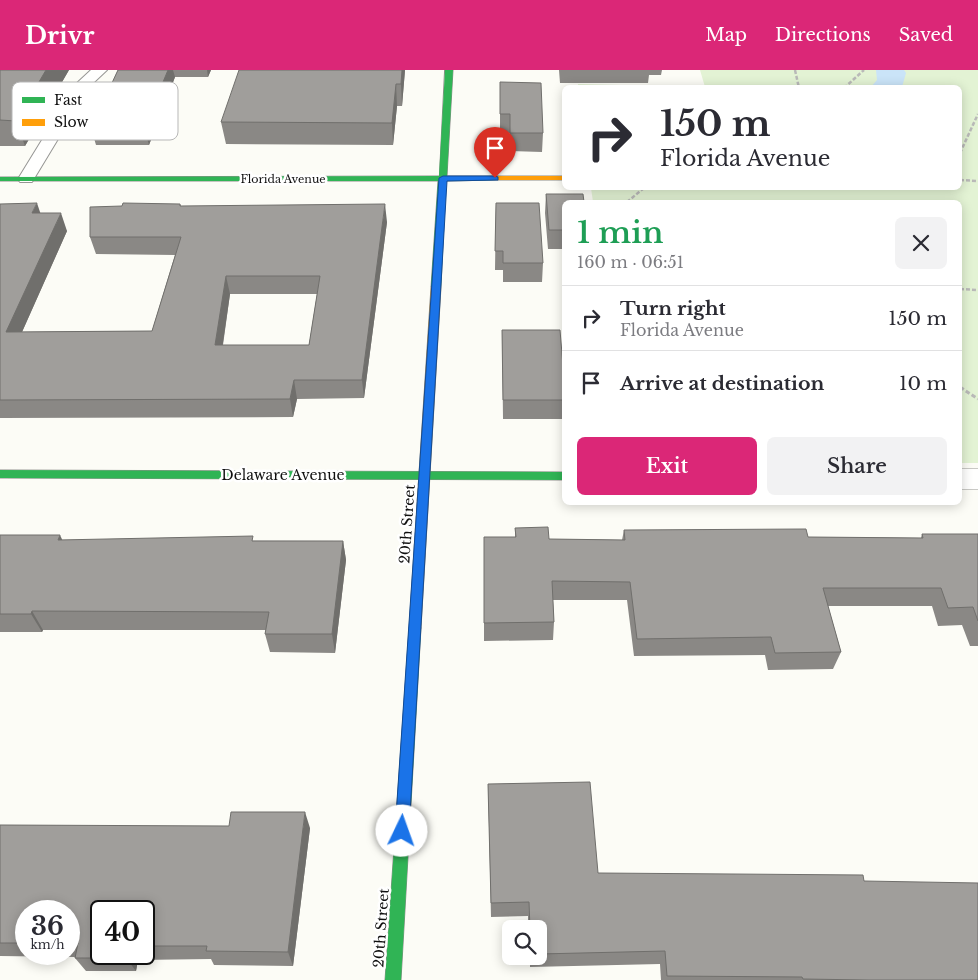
<!DOCTYPE html>
<html lang="en">
<head>
<meta charset="utf-8">
<style>
	body { margin:0; font-family:"Libre Baskerville",serif; background:#f2f2f3; color:#2b2b33; height:100vh; display:flex; flex-direction:column; font-size:19px; white-space:nowrap }
	* { box-sizing:border-box; margin:0 }
	p { font-size:16px; color:#7c7c81 }
	.icon { flex:none; width:28px; height:28px; fill:none; stroke:currentColor; stroke-width:2; stroke-linecap:round; stroke-linejoin:round }
	.map { position:relative; flex:1; overflow:hidden }
	.side { position:absolute; left:562px; top:130px; width:400px; height:305px; display:flex; flex-direction:column; background:#fff; border-radius:8px; box-shadow:0 2px 12px #0003 }
	.side>* { flex:none }
	.guide { position:absolute; left:562px; top:15px; width:400px; height:105px; border-radius:8px; box-shadow:0 2px 12px #0003; background:#fff; color:#2b2b33; overflow:hidden }
	.buttons { position:absolute; left:502px; top:850px; display:grid; gap:10px }
	.buttons a { display:grid; place-items:center; width:45px; height:45px; border-radius:8px; background:#fff; box-shadow:0 2px 12px #0003; font-size:25px }
	.speed { position:absolute; left:15px; top:830px; display:flex; gap:10px; font-size:25px; font-weight:700; text-align:center }
	.speed>* { display:grid; place-content:center; width:65px; height:65px; border-radius:50%; background:#fff; box-shadow:0 2px 12px #0003; line-height:1 }
	.speed small { font-size:12px; font-weight:400 }
	.speed .limit { border:2px solid #111; border-radius:8px; background:#fff; color:#111 }
	.pin { position:absolute; display:grid; place-items:center; width:42px; height:42px; color:#fff; margin:-51px -21px; border-radius:50% 50% 50% 0; rotate:-45deg; box-shadow:0 0 5px #0007 }
	.pin .icon { rotate:45deg }
	.me { position:absolute; width:55px; margin:-28px; rotate:3deg; stroke-linejoin:round; filter:drop-shadow(0 0 4px #0008) }
	.turn { display:flex; align-items:center; gap:18px; height:105px; padding:0 15px; font-size:22px }
	.turn .icon { width:65px; height:65px; stroke-width:2.5 }
	.turn b { display:block; font-size:35px; line-height:42px }
	.round { display:grid; place-items:center; flex:none; width:52px; height:52px; border-radius:8px; background:#f2f2f3 }
	.summary { display:flex; align-items:center; justify-content:space-between; height:85px; padding:0 15px }
	h1 { font-size:30px; font-weight:600; line-height:38px; color:#1e9e55 }
	.action { display:flex; gap:10px; margin-top:auto; padding:10px 15px }
	.action a { flex:1; height:58px; border-radius:8px; background:#db2777; color:#fff; font-size:20px; font-weight:600; line-height:58px; text-align:center }
	.action a+a { background:#f2f2f3; color:#2b2b33 }
	ul { padding:0; list-style:none }
	li { display:flex; align-items:center; gap:15px; height:65px; padding:0 15px; border-top:1px solid #e1e1e2 }
	li div { flex:1 }
	li b { display:block; font-size:19px }
	li em { font-style:normal }
	header { display:flex; align-items:center; gap:30px; box-sizing:border-box; height:70px; padding:0 25px; background:#db2777; color:#fff }
	header strong { font-size:24px }
	nav { display:flex; gap:28px; margin-inline-start:auto; font-size:18px }
	.map>svg:first-child { display:block }
	.green { fill:#e3f3d4 }
	.water { fill:#cae4f8 }
	.lines { fill:none; stroke-linecap:round; stroke-linejoin:round }
	.lane-casing { stroke:#969694; stroke-width:2 }
	.street-casing { stroke:#969694; stroke-width:1 }
	.fast-casing { stroke:#8d8d8a; stroke-width:1 }
	.slow-casing { stroke:#8d8d8a; stroke-width:1 }
	.path-far1 { stroke:#b9b9b8; stroke-width:2.5; stroke-dasharray:4 2; stroke-linecap:butt }
	.path { stroke:#b9b9b8; stroke-width:3; stroke-dasharray:4.5 2.5; stroke-linecap:butt }
	.lane { fill:#fffffe; fill-rule:evenodd }
	.street { fill:#fffffe; fill-rule:evenodd }
	.fast { fill:#30b455; fill-rule:evenodd }
	.slow { fill:#ff9f0a; fill-rule:evenodd }
	.wall { fill:#8a8885; fill-rule:evenodd }
	.shaded-wall { fill:#706f6c }
	.building { fill:#a09e9b; stroke:#706f6c; fill-rule:evenodd }
	.route { fill:#1a73e8; stroke:#114b97 }
	.labels { text-anchor:middle; dominant-baseline:central; stroke-width:5; stroke-linejoin:round; paint-order:stroke }
	.far-street-label { font-size:11px; fill:#101010; stroke:#fff }
	.street-label { font-size:14px; fill:#101010; stroke:#fff }
	.key { fill:#fff; stroke:#b7b7b7; stroke-width:1 }
	.key-label { font-size:14px; fill:#101010 }
</style>
</head>
<body>
<header>
<strong>Drivr</strong>
<nav><a>Map</a><a>Directions</a><a>Saved</a></nav>
</header>
<div class="map">
<svg width="978" height="910" viewBox="0 0 978 910">
	<rect width="100%" height="100%" fill="#fcfcf6"/>
	<path class="green" d="M700,0h278v393h-18v-261h-367l-2,-14h369v-100h-382v-4l127,3z"/>
	<path class="water" d="M876,0h28l2,3 -4,14h-31l6,-7z"/>
	<g class="lines">
		<defs>
			<path id="lane" d="M91,0h16l-17,16 -58,96h-12l-2,-3 59,-96z"/>
			<path id="street" d="M960,399h18v20h-18z"/>
			<path id="fast" d="M445,0h8l-6,106h51l4,2 -4,2 -52,1 -5,106 -5,3 -5,-3 7,-106h-438v-4l439,-1z
				M0,400l565,2v8l-565,-2z
				M415,553l4,1 2,4 -20,352h-16l24,-352 2,-4z"/>
			<path id="slow" d="M495,106h70v4h-67l-4,-2z
				M436,214l5,3 -20,341 -2,4 -4,1 -4,-1 -2,-4 22,-341z"/>
		</defs>
		<use href="#lane" class="lane-casing"/>
		<use href="#street" class="street-casing"/>
		<use href="#fast" class="fast-casing"/>
		<use href="#slow" class="slow-casing"/>
		<path class="path-far1" d="M795,0l4,18
			M844,18l20,-18
			M960,83l18,-39
			M960,110l18,1
			M627,132l17,-14h8
			M960,219l18,1"/>
		<path class="path" d="M960,317l18,12"/>
		<use href="#lane" class="lane"/>
		<use href="#street" class="street"/>
		<use href="#fast" class="fast"/>
		<use href="#slow" class="slow"/>
	</g>
	<path class="wall" d="M0,0h69l-44,76h-25z
		M118,0h93l-3,7h-33l-26,68h-53l-5,-17z
		M405,0l-3,36h-5l-4,39 -167,-1 -5,-22z
		M559,0h103l-1,5h-12l-1,8h-88z
		M500,12l43,51 -1,19 -32,-1v-18l-10,-1z
		M546,124l19,8v47h-17l-3,-36z
		M496,133l47,60 -1,19h-39v-12h-8z
		M0,134l40,9 27,18 -45,101 130,-1 23,-76 -79,-1 -6,-17 32,-31 58,-2 1,2 206,16 -23,176 -67,1 -4,18 -293,1zM230,224h87l-8,51h-86z
		M502,260l61,36h2v53h-62z
		M515,458l34,11 73,1 2,-10 184,7 113,1 1,-4h56v112h-8l-8,-21 -24,1 -6,-20h-104l13,46 -8,17 -65,1 -3,-15 -131,1 -7,-56h-74l1,22 -1,18 -69,1v-104h31z
		M0,465l62,5 281,1 3,19 -11,93 -65,-1 -5,-18 1,-4h-223l-1,2h-42z
		M488,714l110,89 266,8 114,99h-317l-1,-16 -130,3v-11h9v-27h-11v-13l-37,1z
		M0,755l310,3 -17,138 -79,-1 -3,-6 -73,1 -2,11h-50l-11,-13v-1l-75,-1zM26,841h43v43h-43zM144,841v43h-43z"/>
	<path class="shaded-wall" d="M46,0h23l-44,76 -9,-25z
		M168,0h5l2,7 -26,68 -5,-17z
		M207,0h4l-3,7z
		M402,0h3l-3,36 -1,-22z
		M396,14l1,22 -4,39 -1,-22z
		M37,133l6,18 -11,-8z
		M385,134l2,18 -23,176 -2,-18z
		M61,143l6,18 -53,119 -8,-18z
		M226,206l4,18 -10,69 -5,-18z
		M294,310l3,19 -4,18 -3,-18z
		M60,465l9,19 -11,-14z
		M343,471l3,19 -11,93 -3,-19z
		M32,541l11,19 -1,2 -11,-18z
		M305,742l5,16 -17,138 -5,-14z
		M127,884h7l4,6 -2,11 -10,-13z"/>
	<path class="building" d="M0,0h46l-30,51 -16,-1z
		M118,0h50l-24,58h-53z
		M239,0h163l-1,14h-5l-4,39 -171,-1z
		M500,12l41,1 2,50h-33v-19h-10z
		M546,124h37l1,8h-19v28h-16z
		M37,133l-5,10h29l-55,119 146,-1 29,-94h-91v-30l32,-1 1,-3 57,1v2l205,-2 -23,176h-68l-4,19 -290,1v-196zM226,206h94l-11,69h-94z
		M496,133h43l4,60h-40v-12h-8z
		M502,260h58l3,36h2v34h-62z
		M548,457l1,12 76,1 -1,-10 182,-1 2,8 115,1 -1,-4h56v87l-5,-14 -25,1 -7,-20h-118l18,64 -66,1 -4,-16 -134,2 -7,-57 -78,-1 2,41 -70,1v-86h32l-1,-9z
		M0,465h60l-2,5 195,-4 -1,5h91l-11,93h-67l4,-22 -237,-1 -1,3h-31z
		M590,712l8,91 265,2 1,6 114,2v97h-110l-65,-1 -1,-2 -135,-1 -2,-25 -126,3v-25h-9l-1,-27 -38,1 -3,-119z
		M231,742h74l-17,140 -82,-1 1,-5h-63v-35h-43v43h26l-1,4h-51l3,-15h-9v-32h-43v32h-26v-118l229,1z"/>
	<path class="route" d="M495,106l3,1v3l-51,1 -38,650 -2,5 -5,2 -5,-2 -2,-5 44,-653 4,-2z"/>
	<g class="labels">
		<g class="far-street-label">
			<text x="283" y="109">Florida Avenue</text>
		</g>
		<g class="street-label">
			<text x="283" y="405">Delaware Avenue</text>
			<text transform="translate(407 454) rotate(-86)">20th Street</text>
			<text transform="translate(381 858) rotate(-86)">20th Street</text>
		</g>
	</g>
	<rect x="12" y="12" width="166" height="58" rx="8" class="key"/>
	<rect x="22" y="27" width="23" height="6" fill="#30b455"/>
	<rect x="22" y="49" width="23" height="7" fill="#ff9f0a"/>
	<g class="key-label">
		<text x="54" y="35">Fast</text>
		<text x="54" y="57">Slow</text>
	</g>
</svg>
<div class="buttons">
<a><svg class="icon" aria-label="search" viewBox="0 0 24 24"><circle cx="10" cy="10" r="6"/><path d="M15 15l6 6"/></svg></a>
</div>
<div class="speed"><div>36<small>km/h</small></div><div class="limit">40</div></div>
<div class="pin" style="left:495px;top:108px;background:#d93025"><svg class="icon" aria-label="arrive" viewBox="0 0 24 24"><path d="M6 21V4h12l-3 4 3 4H6"/></svg></div>
<svg class="me" style="left:402px;top:761px" viewBox="-20 -20 40 40"><circle r="19" fill="#fff"/><path d="M0-13L10 11 0 6-10 11z" fill="#1a73e8"/></svg>
<div class="guide">
<div class="turn"><svg class="icon" aria-label="right" viewBox="0 0 24 24"><path d="M7 20v-9h11M14 6l5 5-5 5"/></svg><div><b>150 m</b>Florida Avenue</div></div>
</div>
<section class="side">
<div class="summary"><div><h1>1 min</h1><p>160 m · 06:51</p></div><a class="round"><svg class="icon" aria-label="close" viewBox="0 0 24 24"><path d="M6 6l12 12M18 6L6 18"/></svg></a></div>
<ul>
<li><svg class="icon" aria-label="right" viewBox="0 0 24 24"><path d="M7 20v-9h11M14 6l5 5-5 5"/></svg><div><b>Turn right</b><p>Florida Avenue</p></div><em>150 m</em></li>
<li><svg class="icon" aria-label="arrive" viewBox="0 0 24 24"><path d="M6 21V4h12l-3 4 3 4H6"/></svg><div><b>Arrive at destination</b></div><em>10 m</em></li>
</ul>
<div class="action"><a>Exit</a><a>Share</a></div>
</section>
</div>
</body>
</html>
